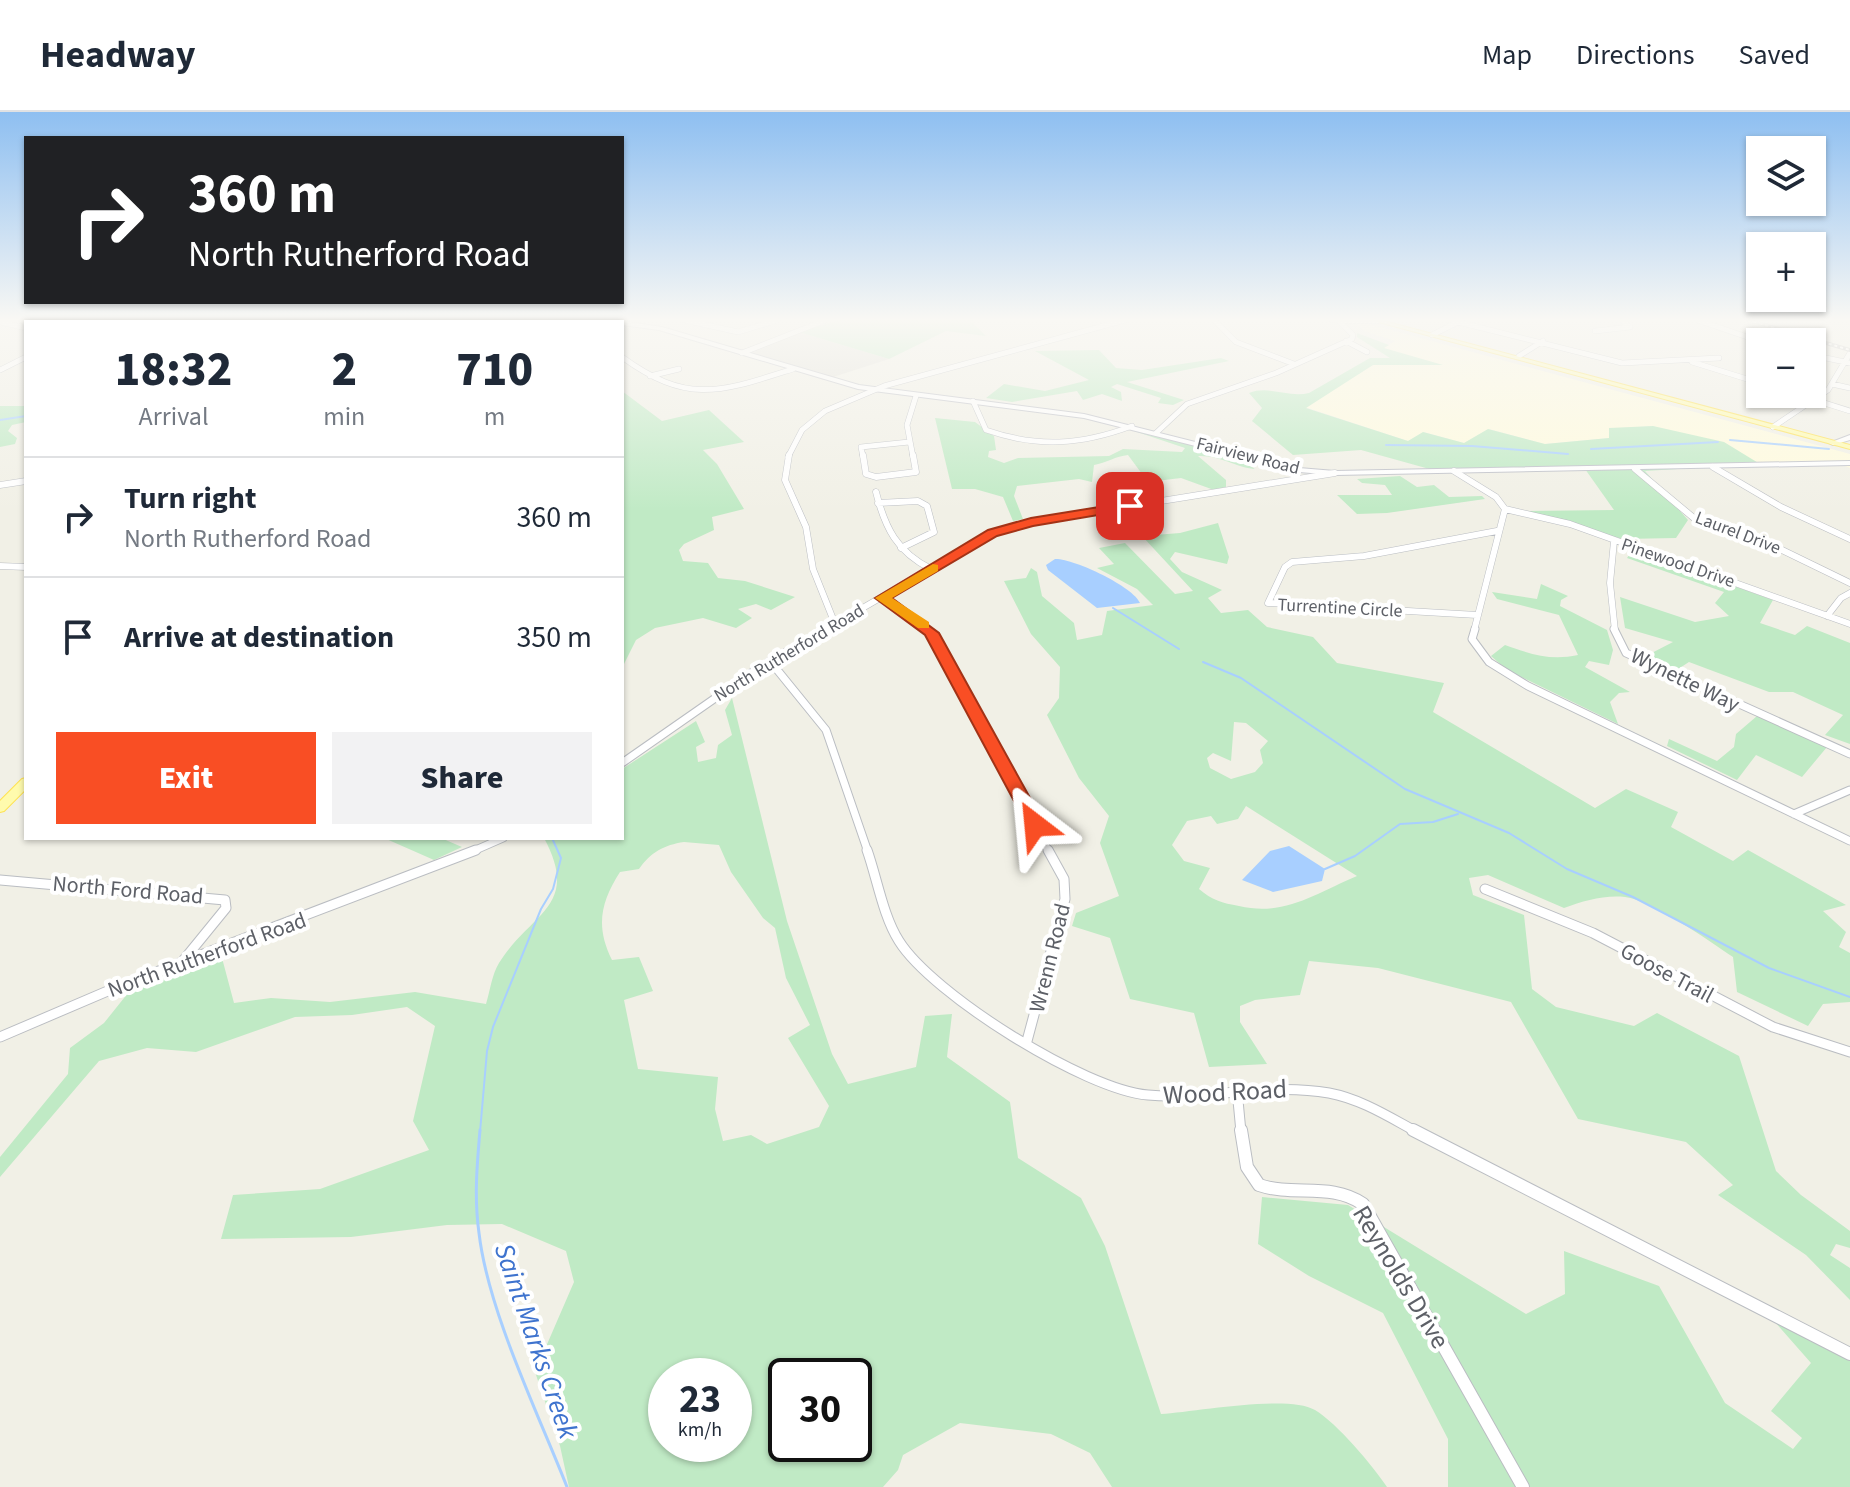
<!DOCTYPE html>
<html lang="en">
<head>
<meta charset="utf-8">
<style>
	body { margin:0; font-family:"Source Sans 3",sans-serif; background:#f2f2f3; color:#1f2937; height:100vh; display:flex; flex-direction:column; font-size:30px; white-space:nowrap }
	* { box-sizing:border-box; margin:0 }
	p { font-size:26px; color:#747a83 }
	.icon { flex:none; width:44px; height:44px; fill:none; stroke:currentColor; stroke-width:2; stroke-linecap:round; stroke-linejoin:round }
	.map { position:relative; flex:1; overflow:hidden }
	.sheet { position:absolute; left:24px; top:208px; width:600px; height:520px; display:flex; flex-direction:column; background:#fff; border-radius:0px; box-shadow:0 2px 6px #0004 }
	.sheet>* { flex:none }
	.top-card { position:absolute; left:24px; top:24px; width:600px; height:168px; border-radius:0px; box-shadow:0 2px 6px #0004; background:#202124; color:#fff; overflow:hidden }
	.fabs { position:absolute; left:1746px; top:24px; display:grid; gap:16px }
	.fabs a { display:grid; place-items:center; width:80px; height:80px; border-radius:0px; background:#fff; box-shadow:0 2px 6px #0004; font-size:40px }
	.speed { position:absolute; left:648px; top:1246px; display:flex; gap:16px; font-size:40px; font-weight:700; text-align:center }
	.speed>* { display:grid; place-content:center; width:104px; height:104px; border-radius:50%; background:#fff; box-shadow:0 2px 6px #0004; line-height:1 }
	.speed small { font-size:20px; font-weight:400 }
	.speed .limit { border:4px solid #111; border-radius:12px; background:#fff; color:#111 }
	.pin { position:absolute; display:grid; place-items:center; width:68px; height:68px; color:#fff; margin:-34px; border-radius:16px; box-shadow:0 4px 12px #0006 }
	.me { position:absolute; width:88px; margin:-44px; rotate:331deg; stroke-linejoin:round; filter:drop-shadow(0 0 6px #0008) }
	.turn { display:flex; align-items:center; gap:28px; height:168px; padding:0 32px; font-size:36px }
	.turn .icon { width:104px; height:104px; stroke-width:2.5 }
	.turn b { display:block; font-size:56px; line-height:68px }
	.eta { display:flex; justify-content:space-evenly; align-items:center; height:136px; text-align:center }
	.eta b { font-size:48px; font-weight:800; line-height:56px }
	.cta { display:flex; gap:16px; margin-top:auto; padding:16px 32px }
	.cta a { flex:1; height:92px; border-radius:0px; background:#f94e24; color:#fff; font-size:32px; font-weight:800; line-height:92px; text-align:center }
	.cta a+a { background:#f2f2f3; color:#1f2937 }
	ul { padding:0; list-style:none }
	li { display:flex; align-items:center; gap:24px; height:120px; padding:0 32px; border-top:2px solid #e0e1e3 }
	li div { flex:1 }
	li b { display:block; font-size:30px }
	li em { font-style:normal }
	header { display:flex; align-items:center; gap:48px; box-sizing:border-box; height:112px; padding:0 40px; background:#fff; border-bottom:2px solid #e0e1e3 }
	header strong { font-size:38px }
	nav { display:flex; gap:44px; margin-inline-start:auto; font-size:28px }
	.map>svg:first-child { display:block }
	.commercial { fill:#fffbdd }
	.industrial { fill:#e2e1da }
	.green { fill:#c0eac5; fill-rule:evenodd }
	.water { fill:#a8cfff }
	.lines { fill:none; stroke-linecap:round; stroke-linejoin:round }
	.stream-far1 { stroke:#a8cfff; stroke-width:2 }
	.stream { stroke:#a8cfff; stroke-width:3 }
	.street-far4-casing { stroke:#babdc2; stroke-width:6 }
	.street-far3-casing { stroke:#babdc2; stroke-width:7 }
	.street-far2-casing { stroke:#babdc2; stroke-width:9 }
	.street-far1-casing { stroke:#babdc2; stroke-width:11 }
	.street-casing { stroke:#babdc2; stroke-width:14 }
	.secondary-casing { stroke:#bec0c8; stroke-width:2 }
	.primary-casing { stroke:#fee252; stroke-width:2 }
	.street-far4 { stroke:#fff; stroke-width:5 }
	.street-far3 { stroke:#fff; stroke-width:6 }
	.street-far2 { stroke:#fff; stroke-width:7 }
	.street-far1 { stroke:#fff; stroke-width:9 }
	.street { stroke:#fff; stroke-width:12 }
	.secondary { fill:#fff; fill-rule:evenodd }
	.primary { fill:#fffbad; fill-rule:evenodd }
	.rail-casing { stroke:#b9b9ba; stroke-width:4 }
	.rail { stroke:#fff; stroke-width:2; stroke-dasharray:3; stroke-linecap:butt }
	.route { fill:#f94e24; stroke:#a23317; stroke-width:2 }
	.slow { fill:#f59e0b }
	.labels { text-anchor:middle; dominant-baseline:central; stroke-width:8; stroke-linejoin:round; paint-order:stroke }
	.far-street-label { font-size:18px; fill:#5d6067; stroke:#fff }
	.street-label { font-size:22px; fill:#5d6067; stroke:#fff }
	.near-street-label { font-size:26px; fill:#5d6067; stroke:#fff }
	.near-water-label { font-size:28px; font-style:italic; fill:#3e73ce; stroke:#fff }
</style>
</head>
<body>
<header>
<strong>Headway</strong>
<nav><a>Map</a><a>Directions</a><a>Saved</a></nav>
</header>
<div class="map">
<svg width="1850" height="1375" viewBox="0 0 1850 1375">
	<rect width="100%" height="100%" fill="#f1f0e6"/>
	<path class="commercial" d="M1354,208l496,134v14l-15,-6 -75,2 -107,-38 -44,3 1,9 -66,6 -55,-15 -25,14 -40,-11 -16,9 -103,-34 68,-42h66l-56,-17 12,-7 -31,-10z"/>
	<path class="industrial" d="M799,220l90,27 -65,21 -91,-28z"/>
	<path class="green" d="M839,208h150l-18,1 15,15 -40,-5 -57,28 -90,-27z
		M1357,221l32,12 -5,3 59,17h-70l-67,43 102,33 15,-9 41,11 24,-14 57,15 64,-6v-10l44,-2 71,16 36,22 -115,7 43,49 -12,18 -53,1 -111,-28 102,-1 -29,-41 -152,1 -72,-20 -68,5 -41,-34 10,-13 -13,-15c20,-8 39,5 60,0l61,-35h20l-33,-21z
		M1099,238l17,18 26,2 79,-12 8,3 -102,21 57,18 -11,5 -15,-2 3,-5 -44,-14 -6,3 10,5 1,9 -20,-7 -19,6 -6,-9 -65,11 -26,-4 18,-14 41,7 44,-11 -54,-29z
		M622,279l40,30 47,-11 35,32 -41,8 14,14 27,45 -32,8 2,13 -30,14 -5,6 4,11 25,2 10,15 27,3 50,16 -24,13 -15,-6 -18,5 14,9 -16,10 -33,-10 -48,10 -19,12 -14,28z
		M0,294h26v16l-14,3 -4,6 9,7 -2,6 -15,3z
		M935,306l40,4 19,14 2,14 -7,1 -1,6 16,6 14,-5 91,-2 14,-7 59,3 3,-4 -51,-17 2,-3 105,32 14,9c-21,-2 -34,-14 -57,-13l28,24v7l-12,3 -33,-12 -33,4 -20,-27c-12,1 -22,8 -34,10l-2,17 -13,-3 -62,7 -3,10 9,23 -10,2 -10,-24 -28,-8h-23z
		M1400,364l17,11 17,-2 15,12 33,-1 3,3 -98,14 -30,1 -20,-19h55l-7,-10 -23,-2 -5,-4z
		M1218,411l11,34 -2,7 -52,-12 -5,7 12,13 40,18 -14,8 13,15 27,-3 19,17 46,10 24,26 107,20 -11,29 162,96 31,-19 52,23 -7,15 62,34 15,-11 98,55 -23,6 23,21 -7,15 11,6v49l-27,2 -15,22 -71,-34 -4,-35c-24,-16 -81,-57 -108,-60 -22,-2 -41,4 -61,11l-76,-33 -19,3 4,17 51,20 8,74 24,18 78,19 23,-13 82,43 37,115 25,24 49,36v17l-14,-4 -6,11 20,13v32l-44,-45 -88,-60 15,-10 -47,-43 -108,-23 -67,-117 -133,-34 -69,-7 -9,34 -45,5 -15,6v16l27,42 -58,3 -15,-54 -64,-14 -20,-61 -38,-12 4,-13 43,-17 -19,-53 9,-27 -30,-38 -32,-63 12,-17 1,-31 -29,-33 -27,-53 22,-3 5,-10 6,4 5,24 32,27 3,17 25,-5 5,-24 46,-6 -16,-16 -40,-21 17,-4 -15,-16 26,-5 50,51 18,-3 -51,-55 38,-3zM1234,610l12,1 22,18 -8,9 3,13 -8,9 -24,7 -21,-11 -3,-10 6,-5 18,8zM1246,694l111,70c-41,17 -72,41 -118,30 -17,-3 -27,-6 -40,-17l11,-21 -26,-7 -12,-16 15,-24 24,-5 6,8 21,-5z
		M1633,438l140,50 -13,23 35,12 12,-9 43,17v101l-25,-9 18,-20 -50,-23h-24l-80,-30 -17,11 -30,-15 31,-16 -48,-14 -5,-31 75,25 34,-6 -14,-13 9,-11 -97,-34z
		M1541,472l27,12 -7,4 -1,6 47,24 6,20 -4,15 -20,-4 -4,6 45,25 -11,1 -9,9 8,22 -111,-54 -16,-14 14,-11c26,9 45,16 73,10l-19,-40 -62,-16 -5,-7 45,7z
		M732,586l55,223 45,133 16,30 68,-17 9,-51 27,-2 -5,43 63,45 8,56 63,40 24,48 56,168c34,-2 127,-20 154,-4 22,13 58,56 72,77h-275l-22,-34 -39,-19 -91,-11 -57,32 -5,15 -15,17h-314l-9,-41 -25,-74 39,-90 -8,-31 -64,-27 -55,1 -96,12 -130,2 12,-44 87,-6 109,-39 -16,-29 22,-95 -28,-19 -55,8 -57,2 -99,35 -49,-4 -48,13 -99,116v-20l68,-83 2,-26 34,-25 24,-30 94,-35 12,45 37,-5 59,4 85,-10 71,12c4,-13 6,-30 13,-41 32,-51 82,-56 45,-125h78v-69l74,-48 9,21 -9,5 2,15 18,-4 2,-13 14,-10 -7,-25zM684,730l35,3 12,27 32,46 12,10 11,50 24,47 -22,13 41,68 -10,21 -52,17 -16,-9 -28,6 -8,-32 3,-32 -80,-8 -14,-69 29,-9 -14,-34 -27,3c-17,-34 -11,-58 8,-88l19,-3c12,-17 25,-24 45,-27zM666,1264h68v68h-68zM786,1264h68v68h-68z
		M1757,604l70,31 -25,30 -46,-22 -19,25 -70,-34 2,-7 48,22 17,-14 2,-13z
		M384,726h57l21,9 -28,13z
		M1262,1085l86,8 178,109 39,-20 -1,-43 95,35 66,117 68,46 9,-11 -31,-27 40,-48 -37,-42 76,39v127h-402v-48l-65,-126 -74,-37 -51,-32z"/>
	<path class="water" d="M1055,447c18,-1 79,28 85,44l-43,5 -49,-38 -2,-5z
		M1289,734l36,23 -3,12 -49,11 -31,-12 28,-29z"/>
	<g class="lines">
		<path class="stream-far1" d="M0,308l26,-4
			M1730,328l99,9
			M1386,333l86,1 96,8
			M1591,337l127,-7
			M1113,496l66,41
			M1203,550l38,16 164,111 104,44 58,36 66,28 136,71 81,29
			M1325,757l30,-13 45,-32 33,-2 25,-8
			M480,1020l7,-81 6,-24 48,-118 12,-20 8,-31 -9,-20"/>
		<path class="stream" d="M480,1018c-3,35 -6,68 -1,103 9,78 59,180 88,254"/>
		<defs>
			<path id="street-far4" d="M684,208l54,12 40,-12
				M1214,208l22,22 58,22
				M1332,208l45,1
				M1450,208l172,43 97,-5
				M1697,208l65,22
				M0,210l26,6
				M104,210l8,-2
				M237,210l4,-2
				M1595,219l35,-4 -9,-7
				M1432,223l26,-13
				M1346,229l21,11
				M742,241l84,-33
				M1812,243l38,8
				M1519,244l24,-15
				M622,245c66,48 98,35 171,12
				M1692,250l68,21
				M0,258l26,-13
				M650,264l29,-7
				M1832,272l18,4
				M1796,282l54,17
				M973,289l13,29c52,18 95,15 146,-4
				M1773,315l55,-37 22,-37
				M1156,321l31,-29 89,-31 76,-34 1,-4 -15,-15
				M788,345l14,-27 23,-19 59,-25 241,-66
				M863,345l-2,-10 48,-5
				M913,345l-6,-32 9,-29"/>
			<path id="street-far3" d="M789,343l-4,25 21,47 7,42 22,55
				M863,343l3,19 10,3 40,-5 -3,-17
				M1713,355l68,40 69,32
				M1635,357l60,50 85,30 70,34
				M1454,359l42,26 9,12 -31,122
				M0,373l26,-4
				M876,380c9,36 21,60 55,77
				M878,391l40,-2 9,5 7,26 -33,16
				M1505,397l65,15 280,100
				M1614,429l-4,42 5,48
				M0,454l26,1
				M882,486l46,33
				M1477,503l-209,-12 17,-36 7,-5 72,-6 133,-25
				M1827,504l14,-18 9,-5
				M823,519l169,-98 39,-11 304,-49"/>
			<path id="street-far2" d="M927,517l122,223
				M1475,517l-3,10 17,23 39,24 322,155
				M1614,517l12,24 224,101
				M770,549l56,69 42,122
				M622,651l135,-94 69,-40
				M1794,702l56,-24
				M471,740l32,-14"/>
			<path id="street-far1" d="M867,738c10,28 16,66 32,91 33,53 186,149 249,154 60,5 120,-13 181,-2 32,6 60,24 88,39
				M0,768l225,20 1,8 -44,54
				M1485,777l108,44 180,94 77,25
				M0,925l117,-50 359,-137
				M1027,929l38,-142 -1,-20 -16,-29
				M1237,978l4,42"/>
			<path id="street" d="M1241,1018l6,37 12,18c35,12 72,-3 104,19l160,283
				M1413,1018l437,224"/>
			<path id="secondary" d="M593,208h16l8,2h-20z
				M622,209l40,6 197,58 225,29 215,54 36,3 515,-10v4l-515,10 -36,-3 -215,-54 -226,-29 -199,-59 -37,-5v-3h-2z
				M1850,323v5l-17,5 -4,-2z"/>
			<path id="primary" d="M518,208h6l-2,2h-6z
				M1371,208h9l470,125v4z
				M26,666v11l-22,22 -4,1v-11l22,-22z"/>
		</defs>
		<use href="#street-far4" class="street-far4-casing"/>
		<use href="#street-far3" class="street-far3-casing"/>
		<use href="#street-far2" class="street-far2-casing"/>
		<use href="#street-far1" class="street-far1-casing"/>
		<use href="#street" class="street-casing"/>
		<use href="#secondary" class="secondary-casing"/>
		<use href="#primary" class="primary-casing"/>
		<use href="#street-far4" class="street-far4"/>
		<use href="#street-far3" class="street-far3"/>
		<use href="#street-far2" class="street-far2"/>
		<use href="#street-far1" class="street-far1"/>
		<use href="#street" class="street"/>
		<use href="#secondary" class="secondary"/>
		<use href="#primary" class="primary"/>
		<defs>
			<path id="rail" d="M1748,208l102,30"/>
		</defs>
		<use href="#rail" class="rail-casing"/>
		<use href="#rail" class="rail"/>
	</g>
	<linearGradient id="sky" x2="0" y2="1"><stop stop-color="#8ebff1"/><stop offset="0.52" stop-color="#f9f8f4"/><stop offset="1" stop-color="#f9f8f4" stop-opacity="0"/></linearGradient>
	<rect width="1850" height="400" fill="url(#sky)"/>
	<path class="route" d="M1130,390l4,1v6l-101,17 -36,10 -105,62 47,35 106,192 -10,6 -6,-2 -104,-194 -50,-37 113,-68 43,-12z"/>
	<path class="slow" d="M933,452l5,1v6l-46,27 37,24v6h-11l-43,-30z"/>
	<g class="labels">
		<g class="far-street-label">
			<text transform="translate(1248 344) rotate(14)">Fairview Road</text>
			<text transform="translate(1738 421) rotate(21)">Laurel Drive</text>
			<text transform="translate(1678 451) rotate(19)">Pinewood Drive</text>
			<text transform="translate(1340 496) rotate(3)">Turrentine Circle</text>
			<text transform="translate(789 541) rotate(-31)">North Rutherford Road</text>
		</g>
		<g class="street-label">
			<text transform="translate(1685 568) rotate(26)">Wynette Way</text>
			<text transform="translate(128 778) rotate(5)">North Ford Road</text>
			<text transform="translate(207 843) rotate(-20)">North Rutherford Road</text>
			<text transform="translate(1050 846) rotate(-76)">Wrenn Road</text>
			<text transform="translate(1667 861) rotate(28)">Goose Trail</text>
		</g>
		<g class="near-street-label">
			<text transform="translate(1225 980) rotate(-3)">Wood Road</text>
			<text transform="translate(1401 1165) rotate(59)">Reynolds Drive</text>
		</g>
		<g class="near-water-label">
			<text transform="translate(536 1229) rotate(71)">Saint Marks Creek</text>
		</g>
	</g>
</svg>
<div class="fabs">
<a><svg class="icon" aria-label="layers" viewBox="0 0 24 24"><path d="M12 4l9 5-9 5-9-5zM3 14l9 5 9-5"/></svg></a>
<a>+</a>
<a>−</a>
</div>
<div class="speed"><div>23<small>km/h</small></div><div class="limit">30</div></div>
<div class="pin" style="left:1130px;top:394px;background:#d93025"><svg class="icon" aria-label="arrive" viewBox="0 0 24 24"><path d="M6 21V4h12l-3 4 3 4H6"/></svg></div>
<svg class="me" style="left:1035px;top:713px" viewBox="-20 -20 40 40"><path d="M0-17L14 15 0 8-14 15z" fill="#f94e24" stroke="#fff" stroke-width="4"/></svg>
<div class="top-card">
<div class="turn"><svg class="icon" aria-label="right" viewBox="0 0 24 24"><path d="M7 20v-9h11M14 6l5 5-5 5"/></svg><div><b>360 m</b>North Rutherford Road</div></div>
</div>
<section class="sheet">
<div class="eta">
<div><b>18:32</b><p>Arrival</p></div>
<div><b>2</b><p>min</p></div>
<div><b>710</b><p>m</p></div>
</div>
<ul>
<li><svg class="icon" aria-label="right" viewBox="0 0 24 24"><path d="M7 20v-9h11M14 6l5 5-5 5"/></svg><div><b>Turn right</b><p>North Rutherford Road</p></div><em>360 m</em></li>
<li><svg class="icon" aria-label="arrive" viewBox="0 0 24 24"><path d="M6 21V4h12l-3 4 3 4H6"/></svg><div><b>Arrive at destination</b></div><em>350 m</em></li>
</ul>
<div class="cta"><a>Exit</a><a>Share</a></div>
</section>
</div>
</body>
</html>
